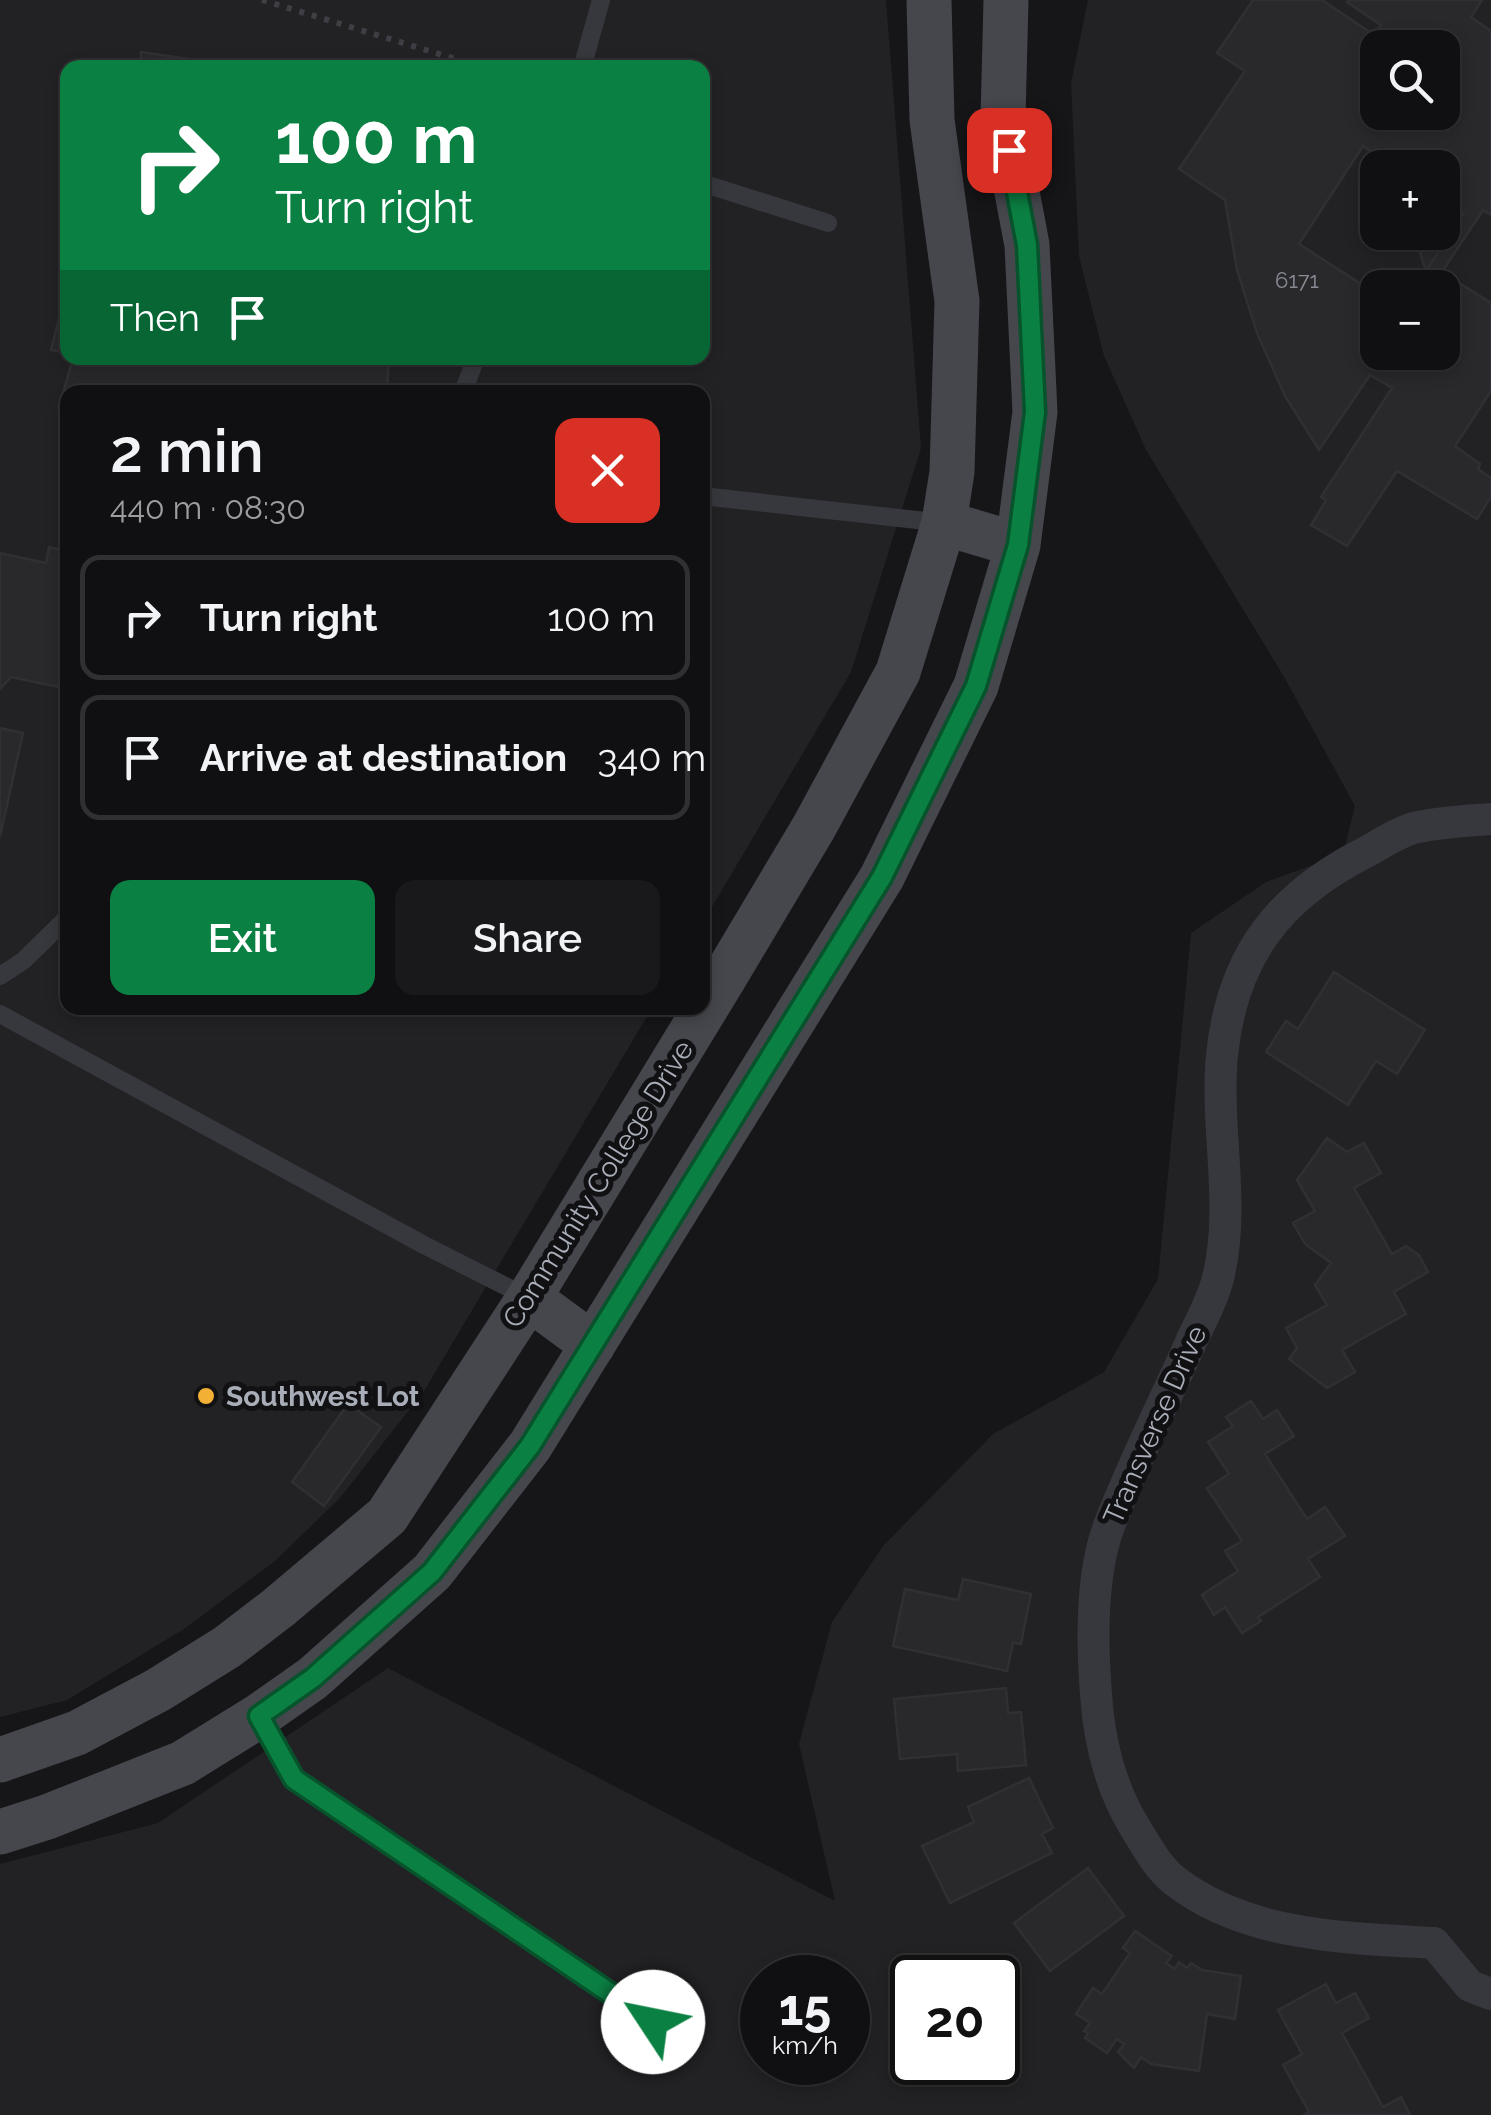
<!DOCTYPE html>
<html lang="en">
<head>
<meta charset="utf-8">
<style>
	body { margin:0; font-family:Raleway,sans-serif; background:#19191b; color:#f1f3f6; height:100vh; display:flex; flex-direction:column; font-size:38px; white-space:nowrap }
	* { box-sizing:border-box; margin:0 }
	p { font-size:32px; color:#9c9d9f }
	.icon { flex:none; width:55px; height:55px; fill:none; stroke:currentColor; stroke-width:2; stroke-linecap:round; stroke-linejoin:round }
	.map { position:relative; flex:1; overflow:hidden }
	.sheet { position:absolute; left:60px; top:385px; width:650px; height:630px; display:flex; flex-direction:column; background:#101012; border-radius:20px; box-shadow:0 5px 15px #0003,0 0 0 2px #303032 }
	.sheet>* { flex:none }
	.banner { position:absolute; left:60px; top:60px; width:650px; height:305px; border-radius:20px; box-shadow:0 5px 15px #0003,0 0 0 2px #303032; background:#0b8043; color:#fff; overflow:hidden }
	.buttons { position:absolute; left:1360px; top:30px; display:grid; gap:20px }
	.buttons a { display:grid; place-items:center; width:100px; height:100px; border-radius:20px; background:#101012; box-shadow:0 5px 15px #0003,0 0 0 2px #303032; font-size:50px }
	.speed { position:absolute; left:740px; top:1955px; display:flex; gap:20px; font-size:50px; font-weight:700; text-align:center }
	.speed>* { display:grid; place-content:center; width:130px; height:130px; border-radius:50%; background:#101012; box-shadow:0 5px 15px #0003,0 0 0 2px #303032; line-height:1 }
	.speed small { font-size:25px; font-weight:400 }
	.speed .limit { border:5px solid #111; border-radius:15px; background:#fff; color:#111 }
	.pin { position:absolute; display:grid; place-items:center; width:85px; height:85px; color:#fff; margin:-42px; border-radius:20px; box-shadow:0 5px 15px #0006 }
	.me { position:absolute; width:110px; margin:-55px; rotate:304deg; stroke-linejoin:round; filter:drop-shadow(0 0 8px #0008) }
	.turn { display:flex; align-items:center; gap:35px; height:210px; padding:0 50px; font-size:45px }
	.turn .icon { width:130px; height:130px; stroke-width:2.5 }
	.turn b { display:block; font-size:70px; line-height:85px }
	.then { display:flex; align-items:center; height:95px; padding:0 50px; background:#0003; gap:20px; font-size:38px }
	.round { display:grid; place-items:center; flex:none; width:105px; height:105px; border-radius:20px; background:#19191b }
	.overview { display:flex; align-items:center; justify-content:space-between; height:170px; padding:0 50px }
	h1 { font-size:60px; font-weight:600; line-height:75px }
	.primary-button { display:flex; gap:20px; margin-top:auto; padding:20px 50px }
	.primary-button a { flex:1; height:115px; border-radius:20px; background:#0b8043; color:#fff; font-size:40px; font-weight:600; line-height:115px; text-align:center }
	.primary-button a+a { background:#19191b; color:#f1f3f6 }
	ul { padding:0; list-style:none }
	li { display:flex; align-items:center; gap:30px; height:125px; margin:0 20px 15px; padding:0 30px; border:5px solid #303032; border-radius:20px }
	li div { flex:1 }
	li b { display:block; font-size:38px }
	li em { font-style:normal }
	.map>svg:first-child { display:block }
	.built { fill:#222225; fill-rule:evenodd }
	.building { fill:#29292c; stroke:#303034; stroke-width:2.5; fill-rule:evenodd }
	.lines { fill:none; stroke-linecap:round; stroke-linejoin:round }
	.path { stroke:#3d3f44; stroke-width:6; stroke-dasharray:5 8; stroke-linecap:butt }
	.lane { stroke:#37383d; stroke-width:18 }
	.street { stroke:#37383d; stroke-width:32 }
	.secondary { stroke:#45474d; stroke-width:45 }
	.route-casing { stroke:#07532c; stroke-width:25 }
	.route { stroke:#0b8043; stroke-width:18 }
	.poi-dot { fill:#f2b134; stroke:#111113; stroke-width:4 }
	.labels { text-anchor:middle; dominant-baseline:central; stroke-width:10; stroke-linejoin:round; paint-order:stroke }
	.number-label { font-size:22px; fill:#888b94 }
	.street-label { font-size:28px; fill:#a8adb8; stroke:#111113 }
	.poi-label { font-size:28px; font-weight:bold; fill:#a8adb8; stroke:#111113; text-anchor:start }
</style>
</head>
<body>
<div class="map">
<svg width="1491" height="2115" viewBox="0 0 1491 2115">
	<rect width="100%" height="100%" fill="#161618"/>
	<path class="built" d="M0,0h886l35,448 -70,224 -148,250 -1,-530h-634v616h584l-228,383 -84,107 -65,63 -91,68 -117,71 -67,17zM68,68h634v290h-634z
		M1088,0h403v2115h-1491v-251l158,-41 230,-155 447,233 -36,-157 33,-122 51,-76 110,-112 111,-62 54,-93 33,-346 75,-51 77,-28 12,-48 -72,-131 -137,-225 -42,-94 -25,-100 -8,-173zM1378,48h64v64h-64zM1378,168h64v64h-64zM1378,288h64v64h-64zM762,1978h86v84h-86zM912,1978h86v84h-86z"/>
	<path class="building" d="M1253,0h69l52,35 7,-10 -34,-23 1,-2h134l-11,17 20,14v184l-8,-5 -41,62 49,31v88l-36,55 25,18 -2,5 13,9v19l-14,22 -80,-48 -50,75 -36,-21 15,-25 -5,-3 71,-109 -22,-13 -51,75 -34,-54 -28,-63 -20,-63 -12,-70 -46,-31 66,-98 -28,-18zM1378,48h64v57l15,10 -9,15 -26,-18h-44zM1363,146l32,22h47v31l22,14 -49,75h27v64h-64v-57l-79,-51z
		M141,52l109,16h-109z
		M1442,199l22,14 -38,58 -13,-39h29z
		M68,281v72l-17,-3z
		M73,358h316l-2,34h-319v16l-9,-1z
		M49,547l19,5v137l-57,-12 -11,12v-136l46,10z
		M0,728l23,5 -23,104z
		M1334,972l91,58 -28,44 -21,-13 -28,44 -82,-53 20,-31 12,8z
		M1327,1138l20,14 17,-9 17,30 -27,15 38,66 14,-8 13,9 9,17 -34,20 12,22 -64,36 13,22 -28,16 -38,-29 8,-11 -11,-20 41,-23 -12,-20 16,-22 -26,-19 -12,-21 22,-12 -18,-31z
		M1251,1401l12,18 14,-9 17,26 -29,18 42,65 18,-12 20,29 -37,23 12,18 -62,40 3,4 -19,12 -17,-26 -11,8 -12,-20 36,-24 -13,-20 17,-10 -35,-53 22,-14 -21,-32 25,-16 -7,-9z
		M348,1404l33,23 -57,79 -32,-24z
		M963,1579l68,15 -10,50 -8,-1 -6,28 -114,-25 12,-57 53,11z
		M1006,1688l2,25 13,-1 5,53 -68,6 -1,-17 -57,5 -6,-60z
		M1029,1778l24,50 -11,6 10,19 -102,50 -28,-57 52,-24 -6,-15z
		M1088,1868l36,48 -74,55 -36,-48z
		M1135,1931l37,25 -6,7 9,6 4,-7 8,6 4,-5 11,7 39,6 -6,43 -28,-5 -8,57 -48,-7 -10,-7 -7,11 -16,-16 6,-8 -7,-5 -10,14 -22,-15 3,-5 -4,-2 6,-8 -14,-9 17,-26 9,6 28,-41 -7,-5z
		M1326,1984l10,19 19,-10 14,25 -27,15 41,74 18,-10 9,18h-106l5,-3 -26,-47 19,-11 -24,-44z"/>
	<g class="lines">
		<path class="path" d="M262,0l223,68"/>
		<path class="lane" d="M582,68l19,-68
			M702,183l126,40
			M463,392l13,-34
			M702,496l242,27
			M0,976l23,-15 45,-44
			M0,1014l424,231 105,53
			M259,1717l35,62 359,243"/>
		<path class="street" d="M1491,819c-25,2 -52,3 -77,9 -16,4 -33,16 -48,24 -87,44 -134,104 -144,203 -7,73 14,151 -4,223 -5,22 -18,44 -27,64 -27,61 -58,121 -82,184 -18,48 -17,117 -13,168 3,46 14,92 38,132 12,19 23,41 41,55 72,56 173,57 259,62l36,43 21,8"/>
		<path class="secondary" d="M944,523l74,22
			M529,1298l64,47
			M0,1760l77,-27 81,-43 69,-43 51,-39 109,-92 142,-218 195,-320 90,-151 84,-155 46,-149 8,-51 5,-171 -25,-181 -3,-120
			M0,1832l47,-15 136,-54 76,-47 54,-38 119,-106 98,-126 352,-569 94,-191 42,-141 17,-133 -8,-167 -24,-127 3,-118"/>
	</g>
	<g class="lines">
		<defs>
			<path id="route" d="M653,2022l-359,-243 -35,-63 54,-38 119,-106 98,-126 352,-569 94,-191 42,-141 17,-133 -8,-167 -18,-95"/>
		</defs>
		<use href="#route" class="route-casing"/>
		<use href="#route" class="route"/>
	</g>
	<circle class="poi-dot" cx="206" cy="1396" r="10"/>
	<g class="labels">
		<g class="number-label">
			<text x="1297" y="280">6171</text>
		</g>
		<g class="street-label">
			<text transform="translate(598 1184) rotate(-58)">Community College Drive</text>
			<text transform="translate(1155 1425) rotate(-66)">Transverse Drive</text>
		</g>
		<g class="poi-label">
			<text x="226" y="1396">Southwest Lot</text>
		</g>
	</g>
</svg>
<div class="buttons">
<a><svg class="icon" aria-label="search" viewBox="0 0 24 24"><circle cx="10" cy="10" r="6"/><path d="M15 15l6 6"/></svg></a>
<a>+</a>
<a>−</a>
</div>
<div class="speed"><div>15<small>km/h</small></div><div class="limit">20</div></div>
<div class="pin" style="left:1009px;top:150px;background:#d93025"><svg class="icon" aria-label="arrive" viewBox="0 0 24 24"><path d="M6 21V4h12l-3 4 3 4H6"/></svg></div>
<svg class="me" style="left:653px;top:2022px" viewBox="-20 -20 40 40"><circle r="19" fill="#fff"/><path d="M0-13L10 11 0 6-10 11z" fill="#0b8043"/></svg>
<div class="banner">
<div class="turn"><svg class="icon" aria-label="right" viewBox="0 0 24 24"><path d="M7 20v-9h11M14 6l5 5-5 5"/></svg><div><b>100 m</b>Turn right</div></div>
<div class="then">Then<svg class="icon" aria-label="arrive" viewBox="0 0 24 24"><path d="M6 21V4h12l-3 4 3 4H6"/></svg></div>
</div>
<section class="sheet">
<div class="overview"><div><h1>2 min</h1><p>440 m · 08:30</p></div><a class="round" style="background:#d93025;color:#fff"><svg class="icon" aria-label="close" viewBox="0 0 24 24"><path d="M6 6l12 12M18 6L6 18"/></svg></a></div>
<ul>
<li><svg class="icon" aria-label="right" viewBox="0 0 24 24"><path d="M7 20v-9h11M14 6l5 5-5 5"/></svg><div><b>Turn right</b></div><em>100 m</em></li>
<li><svg class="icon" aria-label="arrive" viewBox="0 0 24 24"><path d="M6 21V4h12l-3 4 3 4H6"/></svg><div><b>Arrive at destination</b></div><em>340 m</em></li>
</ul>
<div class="primary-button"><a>Exit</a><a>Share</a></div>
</section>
</div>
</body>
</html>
